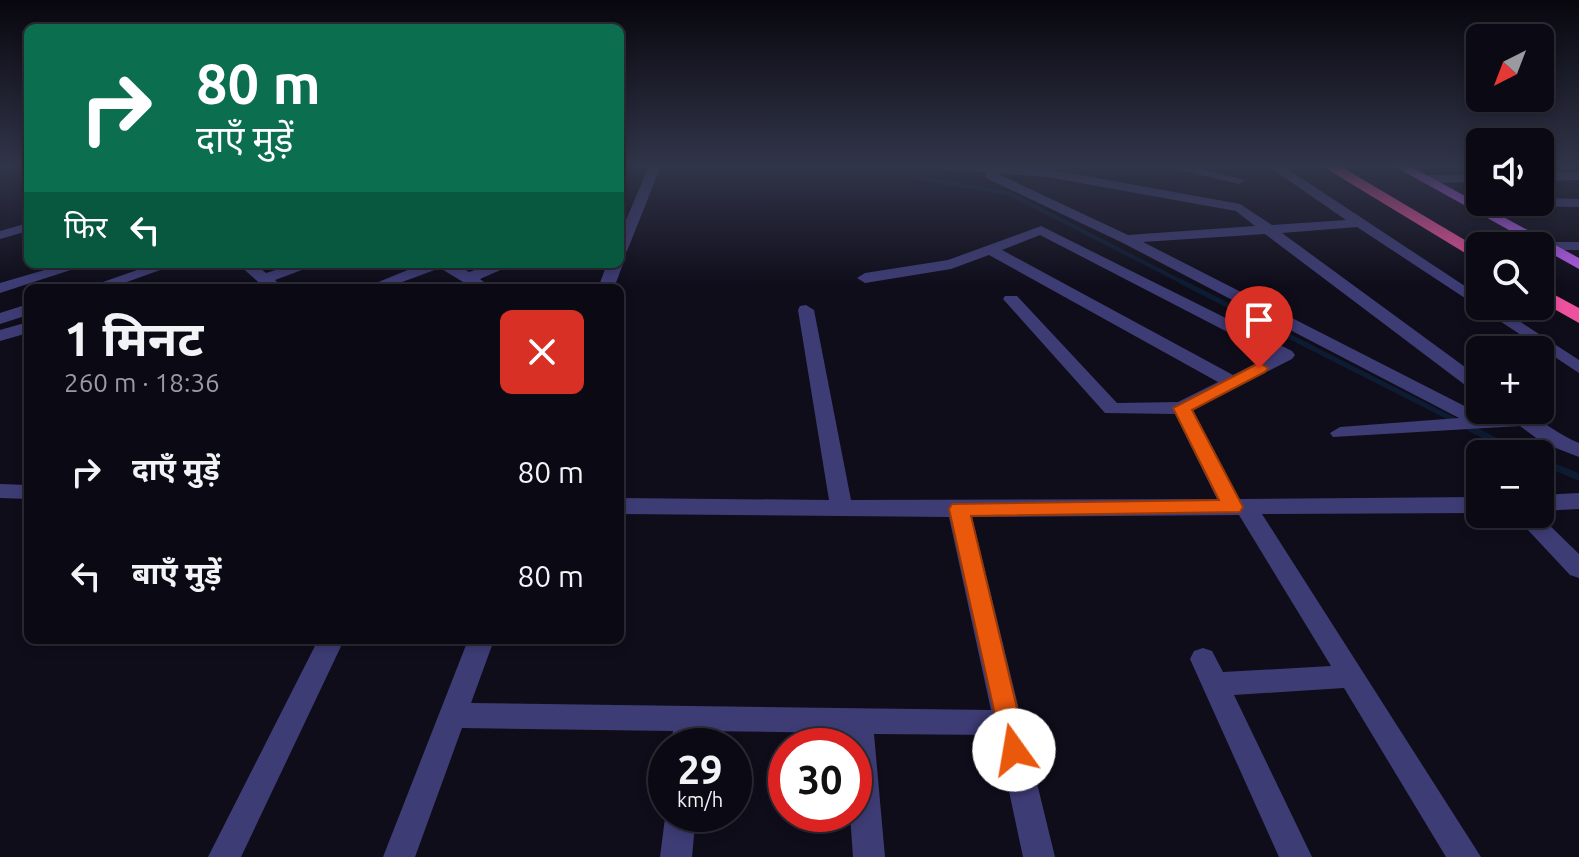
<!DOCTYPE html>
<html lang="hi">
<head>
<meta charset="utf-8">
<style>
	body { margin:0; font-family:Ubuntu,"Noto Sans Devanagari",sans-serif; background:#191822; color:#f1f3f6; height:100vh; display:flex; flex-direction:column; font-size:30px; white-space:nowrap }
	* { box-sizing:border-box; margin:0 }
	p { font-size:26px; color:#9a9aa0 }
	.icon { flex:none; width:44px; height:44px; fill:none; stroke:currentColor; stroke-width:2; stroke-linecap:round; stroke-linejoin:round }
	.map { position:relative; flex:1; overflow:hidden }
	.panel { position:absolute; left:24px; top:284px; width:600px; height:360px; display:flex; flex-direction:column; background:#0b0a14; border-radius:12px; box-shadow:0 4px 12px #0003,0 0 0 2px #2b2b34 }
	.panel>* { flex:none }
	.banner { position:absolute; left:24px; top:24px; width:600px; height:244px; border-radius:12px; box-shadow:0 4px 12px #0003,0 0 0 2px #2b2b34; background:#0b6e4f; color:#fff; overflow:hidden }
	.needle { width:52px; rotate:222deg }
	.fabs { position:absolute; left:1466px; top:24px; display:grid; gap:16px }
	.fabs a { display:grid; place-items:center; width:88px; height:88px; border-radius:12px; background:#0b0a14; box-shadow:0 4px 12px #0003,0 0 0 2px #2b2b34; font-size:40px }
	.speed { position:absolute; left:648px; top:728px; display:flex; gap:16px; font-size:40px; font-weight:700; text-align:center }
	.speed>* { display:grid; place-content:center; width:104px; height:104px; border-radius:50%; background:#0b0a14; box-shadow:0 4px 12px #0003,0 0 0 2px #2b2b34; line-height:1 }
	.speed small { font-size:20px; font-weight:400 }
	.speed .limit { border:12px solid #d22; background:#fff; color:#111 }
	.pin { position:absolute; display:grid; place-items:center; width:68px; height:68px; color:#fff; margin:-82px -34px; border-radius:50% 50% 50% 0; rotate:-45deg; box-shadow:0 0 8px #0007 }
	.pin .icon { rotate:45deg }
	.me { position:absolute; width:88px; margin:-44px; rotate:347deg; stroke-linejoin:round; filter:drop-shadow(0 0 6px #0008) }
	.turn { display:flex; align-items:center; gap:28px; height:168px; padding:0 40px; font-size:36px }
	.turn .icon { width:104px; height:104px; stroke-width:2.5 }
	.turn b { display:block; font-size:56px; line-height:68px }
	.then { display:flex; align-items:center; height:76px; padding:0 40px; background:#0003; gap:16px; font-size:30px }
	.round { display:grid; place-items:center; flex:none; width:84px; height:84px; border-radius:12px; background:#191822 }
	.headline { display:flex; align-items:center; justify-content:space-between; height:136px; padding:0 40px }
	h1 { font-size:48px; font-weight:700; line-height:60px }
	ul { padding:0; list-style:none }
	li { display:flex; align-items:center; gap:24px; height:104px; padding:0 40px }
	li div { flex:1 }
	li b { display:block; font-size:30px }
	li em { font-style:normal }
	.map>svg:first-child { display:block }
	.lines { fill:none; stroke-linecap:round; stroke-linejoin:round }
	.stream-far2 { stroke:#0d1b33; stroke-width:4 }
	.stream-far1 { stroke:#0d1b33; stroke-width:5 }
	.stream { stroke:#0d1b33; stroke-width:7 }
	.minor { fill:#3e3c75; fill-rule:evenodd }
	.major { fill:#b75def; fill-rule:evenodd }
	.highway { fill:#ee529e; fill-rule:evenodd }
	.route { fill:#ea580c; stroke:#983908; stroke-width:2 }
</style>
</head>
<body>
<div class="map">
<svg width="1579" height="857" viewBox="0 0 1579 857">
	<rect width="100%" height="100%" fill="#0f0d1a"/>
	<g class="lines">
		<path class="stream-far2" d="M884,166l46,14 78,13 176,90"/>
		<path class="stream-far1" d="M1180,281l294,149"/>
		<path class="stream" d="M1470,428l51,26
			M1540,461l39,16"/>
		<path class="minor" d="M649,166h12l-34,85 -7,4v-21z
			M940,166l107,3 193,35 32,21 74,-5 -78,-54h15l197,130v10h16l83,54v13l-222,-146 -75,6 198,145v15l-7,-2 -208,-157 -122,8 343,175 20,-2v-5c27,0 47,23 73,33v14l-36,-14 -23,-17 -187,11 -3,-4 10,-6 119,-9 -338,-176 -135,-64v-6l-40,-2zM996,173l51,4 189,34 19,15 -127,9z
			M1162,166h26l57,14 -6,4z
			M1579,172v8l-39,1v-8z
			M1480,174v8l-56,1 -6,-4 6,-4z
			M1540,198l39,1v8l-54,-1 -7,-4h22z
			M28,223v8l-28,8v-8z
			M1041,226l251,125 3,4 -3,4 -99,51 46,89 241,-2v16l-218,1 219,343h-35l-102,-169 -110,7 78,162h-33l-89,-198 4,-8 9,-3 9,3 11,21 108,-6 -92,-151 -267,2 83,340h-32l-26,-122 -123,-1 11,123h-32l-3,-43h4v-68h-8l-1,-13 -143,-2 -1,15h-30l2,-15 -211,-3 -47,129h-32l85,-217h26l-23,63 520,7 -42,-193 -329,-3v-16l209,2 -31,-190 2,-4 6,-1 8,5 37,190 366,-1 -42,-85 -70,-1 -102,-114 2,-3h12l100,107 61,-1 40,-20 -229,-127 -38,14 -86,14 -8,-5 8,-5 83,-13zM1040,235l232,120 -39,20 -231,-125z
			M1543,242h36v8h-39v-4h-4z
			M620,261l3,3 -9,24h-16l9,-24h13z
			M65,264h24l-89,29v-10z
			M154,264h23l-67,24h-24z
			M238,264h17l11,9 29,-9h23l-43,16 8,8h-18z
			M422,264h34l13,8 23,-8h22l-34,15 12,9h-19l-33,-20 -54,20h-22z
			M28,304v11l-28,9v-11z
			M28,322v11l-28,8v-11z
			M0,484l28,1v14l-28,-1z
			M1579,493v16l-39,2v-16z
			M1513,514h25l41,40v24l-9,-3z
			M318,640h26l-103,217h-33z
			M666,810v4h30l-4,43h-32z"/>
		<path class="major" d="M1394,166h16l169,92v11z"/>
		<path class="highway" d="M1322,166h18l140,83v13z
			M1540,287l39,21v15l-39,-22z"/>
	</g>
	<linearGradient id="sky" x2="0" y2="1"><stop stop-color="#08070e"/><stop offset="0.58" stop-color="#313549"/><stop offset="1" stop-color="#313549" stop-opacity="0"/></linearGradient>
	<rect width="1579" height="286" fill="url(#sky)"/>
	<path class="route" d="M1259,363l9,5 -3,4 -73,38 51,97 -3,5 -269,4 56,234 -4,9 -9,3 -9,-3 -56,-250 3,-5 267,-4 -46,-92z"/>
</svg>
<div class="fabs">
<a><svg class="needle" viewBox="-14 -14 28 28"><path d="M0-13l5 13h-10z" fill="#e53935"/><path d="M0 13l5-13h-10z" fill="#9a9aa0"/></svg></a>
<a><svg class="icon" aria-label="sound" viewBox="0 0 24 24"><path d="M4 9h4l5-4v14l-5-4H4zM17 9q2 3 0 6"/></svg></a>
<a><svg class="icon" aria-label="search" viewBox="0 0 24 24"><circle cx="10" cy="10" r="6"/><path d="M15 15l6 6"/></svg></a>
<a>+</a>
<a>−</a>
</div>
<div class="speed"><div>29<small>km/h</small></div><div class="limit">30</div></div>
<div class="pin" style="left:1259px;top:368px;background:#d93025"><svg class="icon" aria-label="arrive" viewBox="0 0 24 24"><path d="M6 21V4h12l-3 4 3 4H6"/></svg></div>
<svg class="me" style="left:1014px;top:750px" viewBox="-20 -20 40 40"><circle r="19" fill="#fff"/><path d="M0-13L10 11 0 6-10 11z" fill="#ea580c"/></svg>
<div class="banner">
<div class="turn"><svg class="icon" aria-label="right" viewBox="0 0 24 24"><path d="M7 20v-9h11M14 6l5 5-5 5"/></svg><div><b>80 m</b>दाएँ मुड़ें</div></div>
<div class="then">फिर<svg class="icon" aria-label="left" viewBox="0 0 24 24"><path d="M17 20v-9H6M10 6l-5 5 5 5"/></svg></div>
</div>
<section class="panel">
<div class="headline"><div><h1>1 मिनट</h1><p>260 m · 18:36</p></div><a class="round" style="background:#d93025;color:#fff"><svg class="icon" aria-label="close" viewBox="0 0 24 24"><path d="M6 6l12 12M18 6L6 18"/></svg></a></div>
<ul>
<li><svg class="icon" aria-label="right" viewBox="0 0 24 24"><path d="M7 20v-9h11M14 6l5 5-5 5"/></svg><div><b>दाएँ मुड़ें</b></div><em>80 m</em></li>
<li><svg class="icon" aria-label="left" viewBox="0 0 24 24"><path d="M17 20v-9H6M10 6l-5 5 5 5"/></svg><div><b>बाएँ मुड़ें</b></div><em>80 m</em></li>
</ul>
</section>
</div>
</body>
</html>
